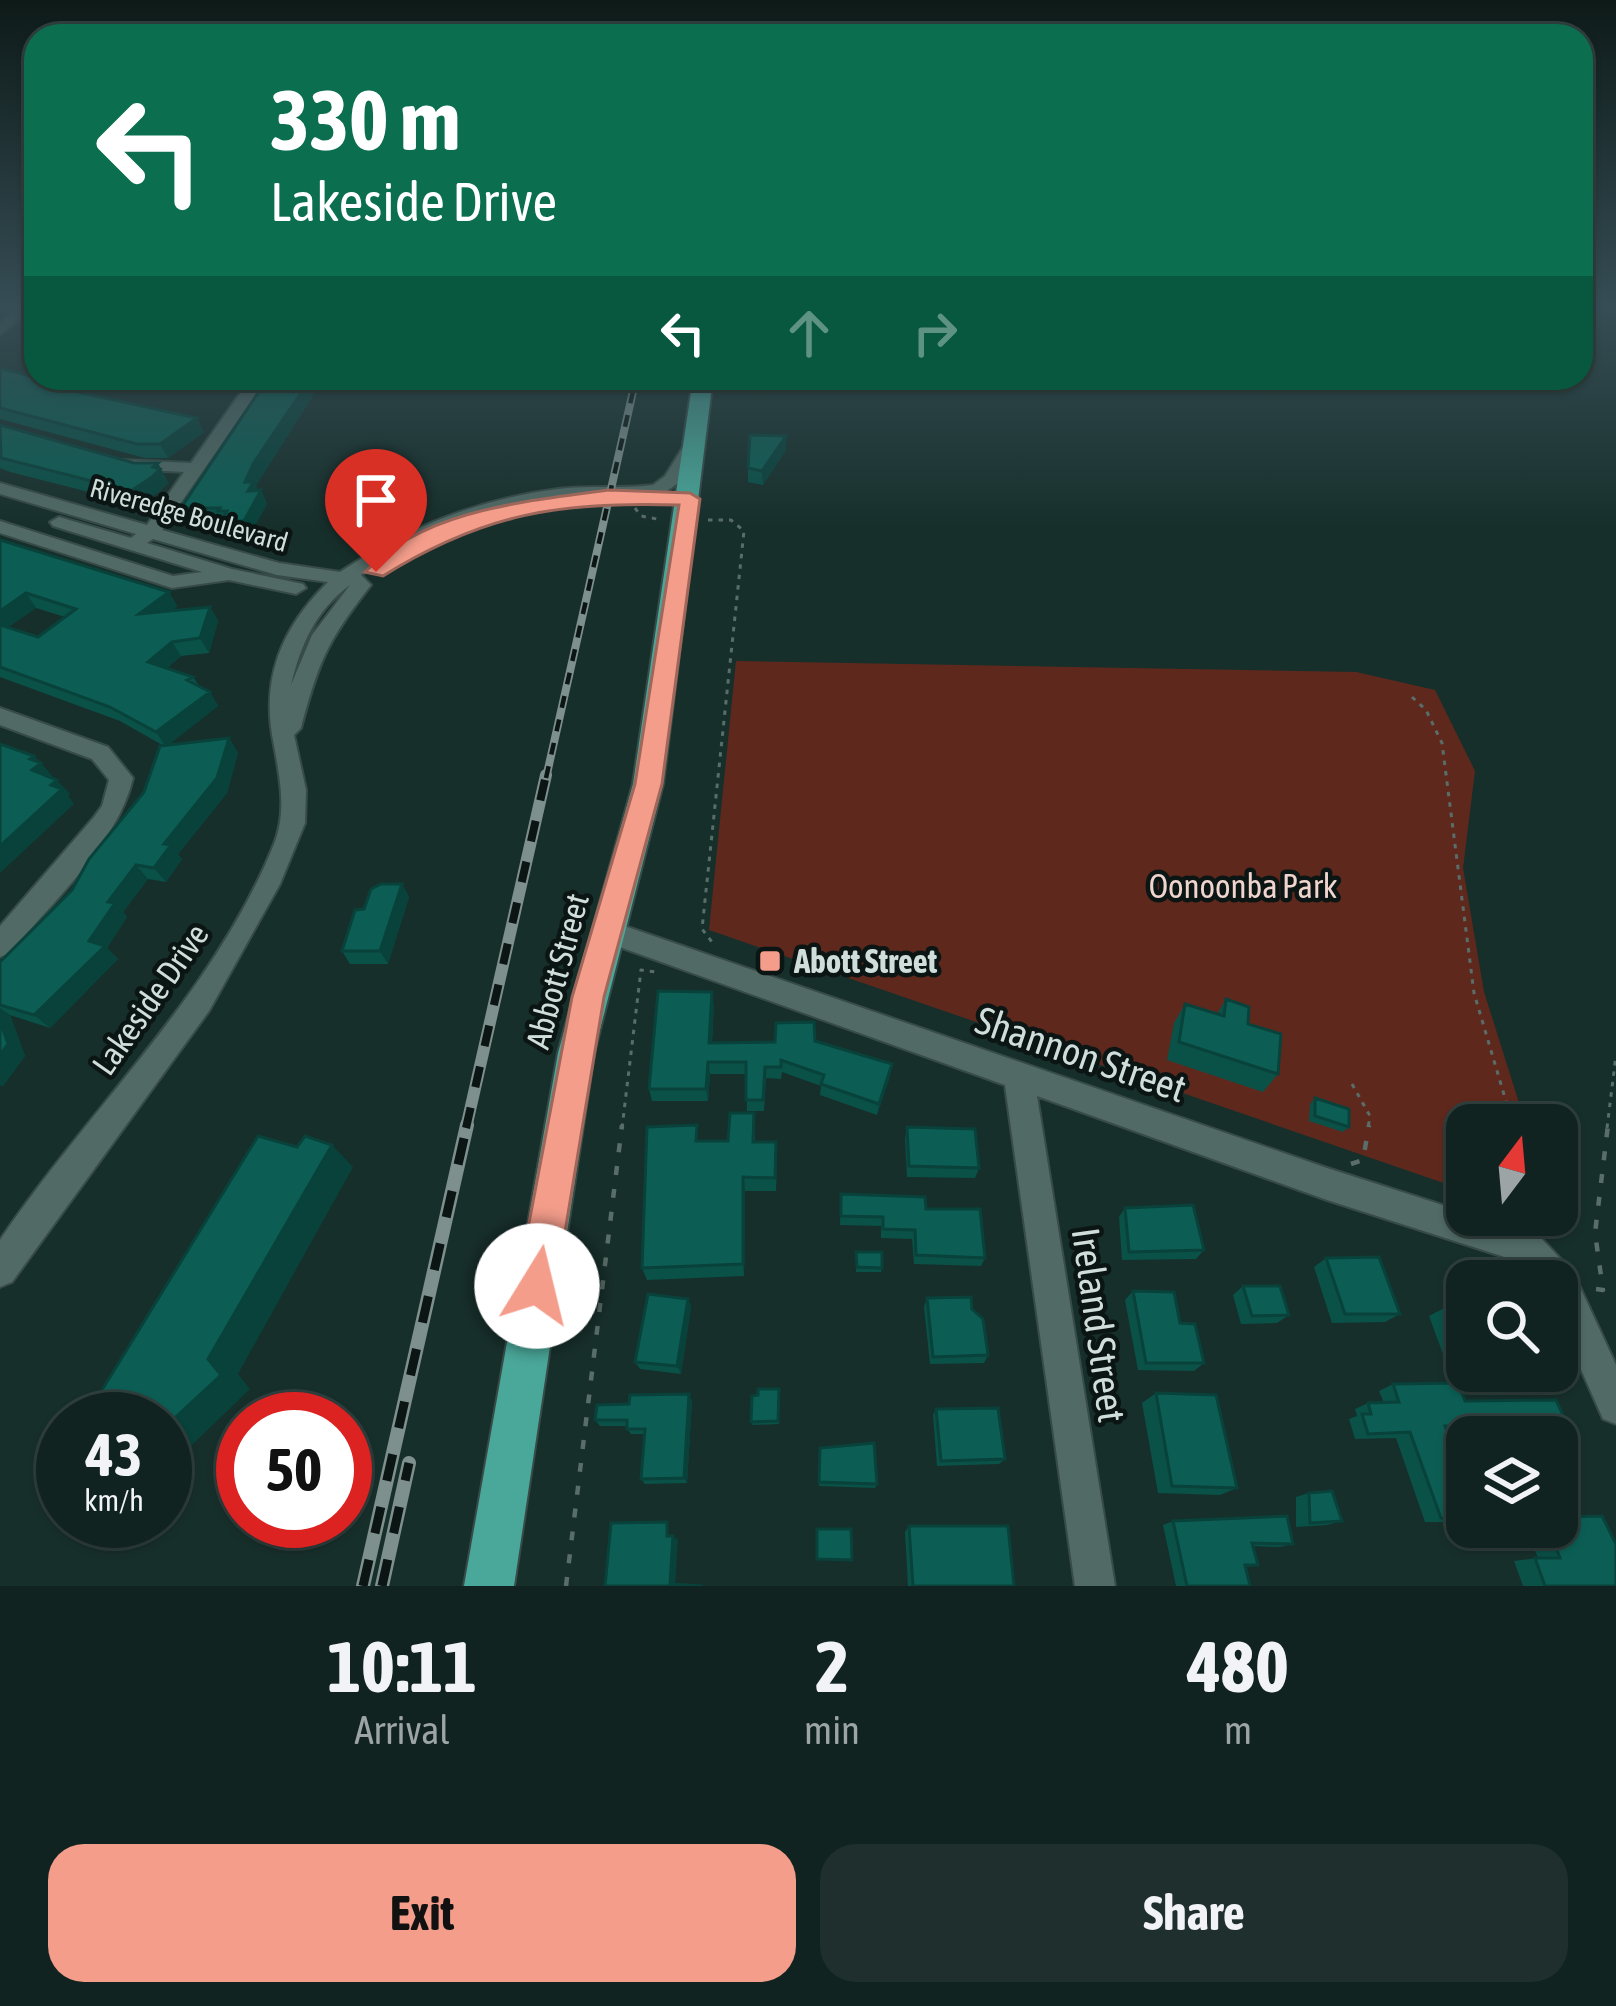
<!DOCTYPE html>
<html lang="en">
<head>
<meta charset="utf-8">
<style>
	body { margin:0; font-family:"Asap Condensed",sans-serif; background:#1e2f2d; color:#f1f3f6; height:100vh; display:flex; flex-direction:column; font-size:45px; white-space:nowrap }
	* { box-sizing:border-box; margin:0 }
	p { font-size:39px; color:#9ca4a5 }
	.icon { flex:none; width:66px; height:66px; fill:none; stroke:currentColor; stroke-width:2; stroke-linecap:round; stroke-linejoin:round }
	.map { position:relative; height:1586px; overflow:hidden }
	.details { display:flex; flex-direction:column; background:#112320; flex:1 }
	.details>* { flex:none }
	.banner { position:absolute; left:24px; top:24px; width:1569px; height:366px; border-radius:36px; box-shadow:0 3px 9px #0004,0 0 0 3px #30403e; background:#0b6e4f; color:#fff; overflow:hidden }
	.needle { width:78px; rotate:16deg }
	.tools { position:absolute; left:1446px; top:1104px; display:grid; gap:24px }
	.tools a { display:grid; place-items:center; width:132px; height:132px; border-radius:24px; background:#112320; box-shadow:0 3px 9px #0004,0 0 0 3px #30403e; font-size:60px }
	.speed { position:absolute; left:36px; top:1392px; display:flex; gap:24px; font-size:60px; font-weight:700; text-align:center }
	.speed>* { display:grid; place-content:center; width:156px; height:156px; border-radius:50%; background:#112320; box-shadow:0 3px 9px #0004,0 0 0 3px #30403e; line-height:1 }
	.speed small { font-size:30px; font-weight:400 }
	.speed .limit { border:18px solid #d22; background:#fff; color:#111 }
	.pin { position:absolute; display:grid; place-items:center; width:102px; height:102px; color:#fff; margin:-123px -51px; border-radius:50% 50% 50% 0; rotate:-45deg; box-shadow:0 0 12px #0007 }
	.pin .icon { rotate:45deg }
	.me { position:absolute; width:132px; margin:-66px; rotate:9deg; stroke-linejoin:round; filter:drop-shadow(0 0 9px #0008) }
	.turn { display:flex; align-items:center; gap:42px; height:252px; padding:0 48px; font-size:54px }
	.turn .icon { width:156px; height:156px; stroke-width:2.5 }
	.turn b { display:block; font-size:84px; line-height:102px }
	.lanes { display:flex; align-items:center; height:114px; padding:0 48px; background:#0003; justify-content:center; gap:60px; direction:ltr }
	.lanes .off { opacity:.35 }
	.eta { display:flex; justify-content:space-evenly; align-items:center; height:204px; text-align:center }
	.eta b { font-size:72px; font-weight:700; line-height:84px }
	.button { display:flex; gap:24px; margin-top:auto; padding:24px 48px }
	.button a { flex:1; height:138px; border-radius:36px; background:#f49d8b; color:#111; font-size:48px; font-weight:700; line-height:138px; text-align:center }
	.button a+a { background:#1e2f2d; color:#f1f3f6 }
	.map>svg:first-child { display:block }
	.green { fill:#5f281d }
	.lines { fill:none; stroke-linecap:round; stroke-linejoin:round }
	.minor-casing { stroke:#374b48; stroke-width:4 }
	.major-casing { stroke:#374b48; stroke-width:4 }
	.path-far1 { stroke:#596d69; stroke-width:3; stroke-dasharray:4.5 6; stroke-linecap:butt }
	.path { stroke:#596d69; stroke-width:4.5; stroke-dasharray:9 14; stroke-linecap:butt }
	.minor { fill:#516a65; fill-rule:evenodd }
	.major { fill:#4aa89a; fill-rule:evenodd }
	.rail-far2-casing { stroke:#7e908d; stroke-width:8 }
	.rail-far1-casing { stroke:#7e908d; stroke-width:12 }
	.rail-casing { stroke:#7e908d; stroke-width:14 }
	.rail-far2 { stroke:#0b1513; stroke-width:4.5; stroke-dasharray:12; stroke-linecap:butt }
	.rail-far1 { stroke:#0b1513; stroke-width:8; stroke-dasharray:21; stroke-linecap:butt }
	.rail { stroke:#0b1513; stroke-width:9; stroke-dasharray:27; stroke-linecap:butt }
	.wall { fill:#0a5148; fill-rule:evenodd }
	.shaded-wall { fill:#08423b }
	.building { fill:#0c5e54; stroke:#08423b; stroke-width:3 }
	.route { fill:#f49d8b; stroke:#9f665a; stroke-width:3 }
	.poi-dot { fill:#f49d8b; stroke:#0b1513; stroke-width:4.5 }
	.labels { text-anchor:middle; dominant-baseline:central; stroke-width:9; stroke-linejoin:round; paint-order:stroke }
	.far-street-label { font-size:27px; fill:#d0dedb; stroke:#0b1513 }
	.park-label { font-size:33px; fill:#f0d5cf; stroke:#0b1513 }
	.poi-label { font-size:33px; font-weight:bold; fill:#d0dedb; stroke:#0b1513; text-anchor:start }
	.street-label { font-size:33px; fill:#d0dedb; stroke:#0b1513 }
	.near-street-label { font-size:39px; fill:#d0dedb; stroke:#0b1513 }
</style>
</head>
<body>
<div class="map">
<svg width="1616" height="1586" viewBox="0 0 1616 1586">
	<rect width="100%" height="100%" fill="#172f2b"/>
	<path class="green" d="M736,661l620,11 79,18 40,81 -12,97 21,124 42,133h-59v66l-758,-261z"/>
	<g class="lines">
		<defs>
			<path id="minor" d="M18,306l14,1 -32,28v-12z
				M251,378h16l-105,152 117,33 61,9c66,-44 139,-73 218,-83 32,-4 63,0 95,-4l12,-9 23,-37 14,4 -24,40 -14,10c-34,7 -68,2 -103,6 -72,9 -141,35 -200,76l10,10c-43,55 -52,75 -70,143l-7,7 12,55 -1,33 -25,61 -71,127 -197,271 -12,5v-47c89,-132 214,-246 274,-396 13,-33 6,-65 0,-99 -14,-65 7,-117 54,-163l-51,-7 -124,-36 -6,4 85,26 71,15 3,4 -10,6 -67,-14 -57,8 -172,-55v-12l173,55 29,-4 -149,-46 -3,-4 9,-5 72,21 5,-4 -136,-40v-11l147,42 37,-53 -55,-3 -6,-1v-8l68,3zM350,585l-38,50 -21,50c10,-41 25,-75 59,-100z
				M0,708l108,39 25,31c-15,65 -81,124 -123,175l-10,4v-31l94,-109 8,-11 7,-26 -17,-21 -92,-34z
				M610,921l717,247 212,68 34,36 43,93v59l-13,-5 -46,-104v-34h-22l-18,-20 -190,-61 -290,-104 78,490h-40l-70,-501 -405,-145 -3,-8 3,-8z"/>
			<path id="major" d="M693,378h20l-50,406 -69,269 -80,533h-50l94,-533 75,-269z"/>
		</defs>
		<use href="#minor" class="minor-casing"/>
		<use href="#major" class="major-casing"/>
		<path class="path-far1" d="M635,508l6,8 21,4
			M708,520h23l13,11 -42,398 13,17
			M1412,697l14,13 16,33 32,250 39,132
			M1352,1084l18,32 -2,12
			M622,1128l19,-158 15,2
			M1607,1128l9,-73"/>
		<path class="path" d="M1351,1164l12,-4 6,-35
			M1596,1289l7,1 -8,-57 13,-108
			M566,1586l56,-461"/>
		<use href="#minor" class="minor"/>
		<use href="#major" class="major"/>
		<defs>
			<path id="rail-far2" d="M546,778l90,-400"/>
			<path id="rail-far1" d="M466,1128l80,-353"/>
			<path id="rail" d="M363,1586l104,-461
				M382,1586l27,-123"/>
		</defs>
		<use href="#rail-far2" class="rail-far2-casing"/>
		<use href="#rail-far1" class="rail-far1-casing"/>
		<use href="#rail" class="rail-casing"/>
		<use href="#rail-far2" class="rail-far2"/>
		<use href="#rail-far1" class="rail-far1"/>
		<use href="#rail" class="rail"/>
	</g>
	<path class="wall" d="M0,368l60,16 3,5 141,43 -36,26h-23l-145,-39z
		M268,378h67l-7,10h-10l-59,90 -3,8 1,4h4l6,14 -17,30 -22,1 -7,-14h-33l-7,-13z
		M0,425l134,38h24l10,20 -8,8 -20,14 -130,-33 -10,-4z
		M786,436v14l-23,35 -15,-3v-14z
		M0,540l169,52 8,14 -5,5 38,-4 8,14 -9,32 -28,3 -14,12 26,9 7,10 10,5 8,14 -50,39 61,-7 9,15 -11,40 -49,61 4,5 -16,23 -18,-3 -25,33 4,5 -20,31 11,11 -68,69 -40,-13 15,41 -22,30 -3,-1v-123l72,-72 72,-98 20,-46 -44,-25 -120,-44zM36,608l29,9 -27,20 -30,-10z
		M402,884l7,13 -21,67h-38l-8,-13 22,-42z
		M1226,999l22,25 30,50 -15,18 -96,-32 7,-37 11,-19 32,10z
		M714,1004l-2,39 103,-2 75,35 -13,39 -57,-20 1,-9 -39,-14 -1,7 -15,-1 -2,33h-17l-1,-37h-36l-2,27h-56l-3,-12z
		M1315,1098l34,29 -6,5 -34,-11 1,-17z
		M907,1127l72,41 -4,10 -68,-1 -2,-38z
		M755,1128v14l22,14 -1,35h-31l-1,85 -97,4 -5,-12 86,-127z
		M841,1194l85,15 59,49 -4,8 -67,-2 -2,-25 -31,-1v-12l-41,-1z
		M1125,1208l79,42 -8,9 -74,1 -3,-43z
		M856,1252l26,16 -1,4h-25z
		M1326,1258l74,56 -15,8 -53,1 -18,-56z
		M1243,1286l46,29 -12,8 -36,1 -8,-29z
		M1133,1291l47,32 24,40 -10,8 -56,-1 -13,-70z
		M927,1298l45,11 16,46 -4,8 -54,1 -6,-57z
		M688,1299l3,8 -10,67 -41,-5 -5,-7z
		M1452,1304h15v67h87l-15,6 -88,-1 -22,-60z
		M1393,1384l72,17 111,42 -14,4 8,18 -13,4v-32h-73l-2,-6h-35l19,50 -17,5 11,33 -17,3h-18l-29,-84 -41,1 -6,-20 8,-3 -2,-7 13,-6h16l-5,-12z
		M779,1389v35l-27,1 6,-30z
		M1156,1393l81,95 -17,7 -62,-2 -16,-90z
		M692,1400l-5,83 -42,1 -4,-5 3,-45h-13l-4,-5v-3h-27l-5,-6z
		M936,1409l69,50 -6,5 -62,2 -4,-51z
		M820,1448l57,36 -2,4 -56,-2z
		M1309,1493l33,28 -15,4 -31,2v-30z
		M1173,1521l120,23 -13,3 -27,-1 5,19 -12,2 4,19h-74l-13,-61z
		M909,1526l105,60h-106l-3,-54z
		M1526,1527h31l59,59h-93l-9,-25 24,-3z"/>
	<path class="shaded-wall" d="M311,378h3l4,10 -62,98 3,8 2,-4 6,14 -17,30 -6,-13 1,-39 8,-18z
		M324,378h11l-7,10z
		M197,418l7,14 -36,26 -8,-14z
		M786,436v14l-23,35 -1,-14z
		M158,463l10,20 -8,8 -20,14 -9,-14z
		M169,592l8,14 -29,22 -9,-14z
		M26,593l10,15 -36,25v-22z
		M210,607l8,14 -9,32 -9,-15z
		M172,642l9,14 -24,20 -9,-14z
		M210,692l8,14 -52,41 -10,-15z
		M229,738l9,15 -11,40 -49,61 4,5 -16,23 -12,-14 10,-24z
		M34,756l7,7 13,15 -22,-8 -2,-11z
		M57,780l13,14 -2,2 6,8 -74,69v-27z
		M136,865l12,14 -25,33 4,5 -20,31 11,11 -68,69 -16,-13 55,-74 19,-39z
		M402,884l7,13 -21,67 -8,-13z
		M712,992l2,12 -3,51 -2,-12z
		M0,1008l10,7 15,41 -22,30 -3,-2z
		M708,1062l2,12 -2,27 -2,-12z
		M892,1064l-2,12 -13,39 2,-11z
		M332,1145l21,22 -115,207 12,15 -85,82v-44l43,-68z
		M743,1177l2,14 -1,85 -1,-12z
		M688,1299l3,8 -10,67 -4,-8z
		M689,1394l3,6 -5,83 -3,-5z
		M673,1536l5,4 -3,46 -5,-2z"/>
	<path class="building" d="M0,368l60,16 -6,3 143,31 -37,26h-23l-137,-36z
		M268,378h43l-58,86 -8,18h8l-5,9 13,-1 -17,31h-23l6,-10h-9l2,-3h-39z
		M0,425l134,38h24l-5,4 7,2 -8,8 -21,14 -130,-33z
		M750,435l36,1 -24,35 -14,-3z
		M0,540l169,52 -30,22 71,-7 -10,31 -28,4 -24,20 45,15 -6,3 23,12 -54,40 -46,-25 -110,-40v-42l38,12 38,-28 -50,-16 -26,18z
		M229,738l-12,40 -53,66 7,1 -17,23 -18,-3 -28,37 7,1 -26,38 16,5 -71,69 -34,-10v-43l72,-72 17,-31 55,-67 16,-46z
		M0,744l34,12 -4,3 11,4 -9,7 25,10 -6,5 11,4 -62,57z
		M381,884h21l-22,67h-38l13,-41 9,-1 7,-20z
		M658,991l54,1 -3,51 66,-1 1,-19 38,-1 1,19 77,23 -13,40 -58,-20 3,-9 -43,-15v7h-16l-2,33h-17v-38h-38l-2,27h-57z
		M1226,999l23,8 -1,17 33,10 -3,40 -99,-32 6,-38 39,12z
		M0,1020l8,24 -8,11z
		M1315,1098l34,11v18l-34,-11z
		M730,1113h24l-1,29h23l-1,36 -32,-1v87l-101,4 5,-141 50,-2 -1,16h32z
		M907,1127l68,2 4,39 -70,-2z
		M258,1136l39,11 8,-11 27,9 -124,214 13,16 -56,52v-8h-68l-6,-11z
		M841,1194l84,3 1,12h54l5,49 -69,-3 -1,-25 -32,-1v-12l-42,-1z
		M1193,1205l11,45 -75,2 -4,-44z
		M856,1252h26v16l-25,-1z
		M1379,1257l21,57h-55l-19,-56z
		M1243,1286h37l9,29 -37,1z
		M1133,1291l41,1 6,31 15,1 9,39h-58z
		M648,1294l40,5 -11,67 -42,-4z
		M971,1297l1,12 11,10 5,36 -55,2 -6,-59z
		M1452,1304h15v38z
		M1557,1342l11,24h-11z
		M1458,1383l7,18 91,-1 20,43 -15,1 9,21 -13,1v-29h-54l-5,-11h-53l21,55 -18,2 12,36 -19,-1 -31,-86 -42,2 -6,-20h9l-3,-11 31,-1 -6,-18z
		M758,1389h21l-1,32 -27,1 1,-26 6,-1z
		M1156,1393l60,2 21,93 -65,-2z
		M689,1394l-5,84 -43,1 4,-50h-18v-9h-32l2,-15 32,-1 1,-9z
		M998,1408l7,51 -64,2 -5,-52z
		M874,1443l3,41 -58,-2 1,-34z
		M1332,1491l10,30 -32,2 -1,-30z
		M1287,1516l6,28 -41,-1 6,22h-13l5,21h-63l-14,-65z
		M1602,1516l14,28v42h-71l-10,-28h25l-12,-31h9v-10z
		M667,1522v14h6l-3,48 33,2h-98l6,-63z
		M909,1526h99l6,60h-101z
		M817,1529h34l1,31 -35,-1z"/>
	<linearGradient id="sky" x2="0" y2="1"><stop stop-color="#0d1a18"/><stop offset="0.58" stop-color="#364d55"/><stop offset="1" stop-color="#364d55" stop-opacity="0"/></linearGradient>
	<rect width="1616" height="528" fill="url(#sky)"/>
	<path class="route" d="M609,490l81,3 10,6 -38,285 -58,213 -48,289 -5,14 -14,5 -14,-5 -6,-14 55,-289 63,-213 44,-279c-117,-4 -195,8 -296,71l-18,-4c59,-63 164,-71 244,-82z"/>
	<rect class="poi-dot" x="758" y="949" width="24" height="24" rx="6"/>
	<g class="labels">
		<g class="far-street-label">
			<text transform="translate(189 515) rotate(16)">Riveredge Boulevard</text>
		</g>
		<g class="park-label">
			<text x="1243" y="886">Oonoonba Park</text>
		</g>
		<g class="poi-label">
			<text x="794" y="961">Abott Street</text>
		</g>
		<g class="street-label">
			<text transform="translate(557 971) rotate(-75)">Abbott Street</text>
			<text transform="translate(150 999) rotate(-55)">Lakeside Drive</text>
		</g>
		<g class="near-street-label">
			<text transform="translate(1081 1054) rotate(19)">Shannon Street</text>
			<text transform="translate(1099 1325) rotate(82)">Ireland Street</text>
		</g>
	</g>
</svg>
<div class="tools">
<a><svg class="needle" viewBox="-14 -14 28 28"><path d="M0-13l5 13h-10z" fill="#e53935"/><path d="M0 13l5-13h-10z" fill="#9ca4a5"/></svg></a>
<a><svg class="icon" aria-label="search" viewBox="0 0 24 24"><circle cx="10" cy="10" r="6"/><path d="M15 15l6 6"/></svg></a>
<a><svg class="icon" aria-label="layers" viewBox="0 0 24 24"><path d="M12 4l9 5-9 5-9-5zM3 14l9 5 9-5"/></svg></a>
</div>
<div class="speed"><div>43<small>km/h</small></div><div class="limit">50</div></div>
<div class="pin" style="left:376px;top:572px;background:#d93025"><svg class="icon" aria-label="arrive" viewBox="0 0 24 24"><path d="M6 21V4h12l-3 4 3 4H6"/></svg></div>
<svg class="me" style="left:537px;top:1286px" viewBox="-20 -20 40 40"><circle r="19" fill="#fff"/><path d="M0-13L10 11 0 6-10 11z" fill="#f49d8b"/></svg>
<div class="banner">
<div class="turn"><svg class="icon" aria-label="left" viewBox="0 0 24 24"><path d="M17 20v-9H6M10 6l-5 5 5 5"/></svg><div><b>330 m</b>Lakeside Drive</div></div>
<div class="lanes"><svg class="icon" aria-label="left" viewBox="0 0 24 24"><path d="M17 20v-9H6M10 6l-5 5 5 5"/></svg><svg class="icon off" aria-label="ahead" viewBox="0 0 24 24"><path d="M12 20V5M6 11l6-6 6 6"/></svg><svg class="icon off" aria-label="right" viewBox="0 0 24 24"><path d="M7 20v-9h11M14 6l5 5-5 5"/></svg></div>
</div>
</div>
<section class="details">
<div class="eta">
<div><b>10:11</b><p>Arrival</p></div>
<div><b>2</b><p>min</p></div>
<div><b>480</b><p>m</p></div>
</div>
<div class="button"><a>Exit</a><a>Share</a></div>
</section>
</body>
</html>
